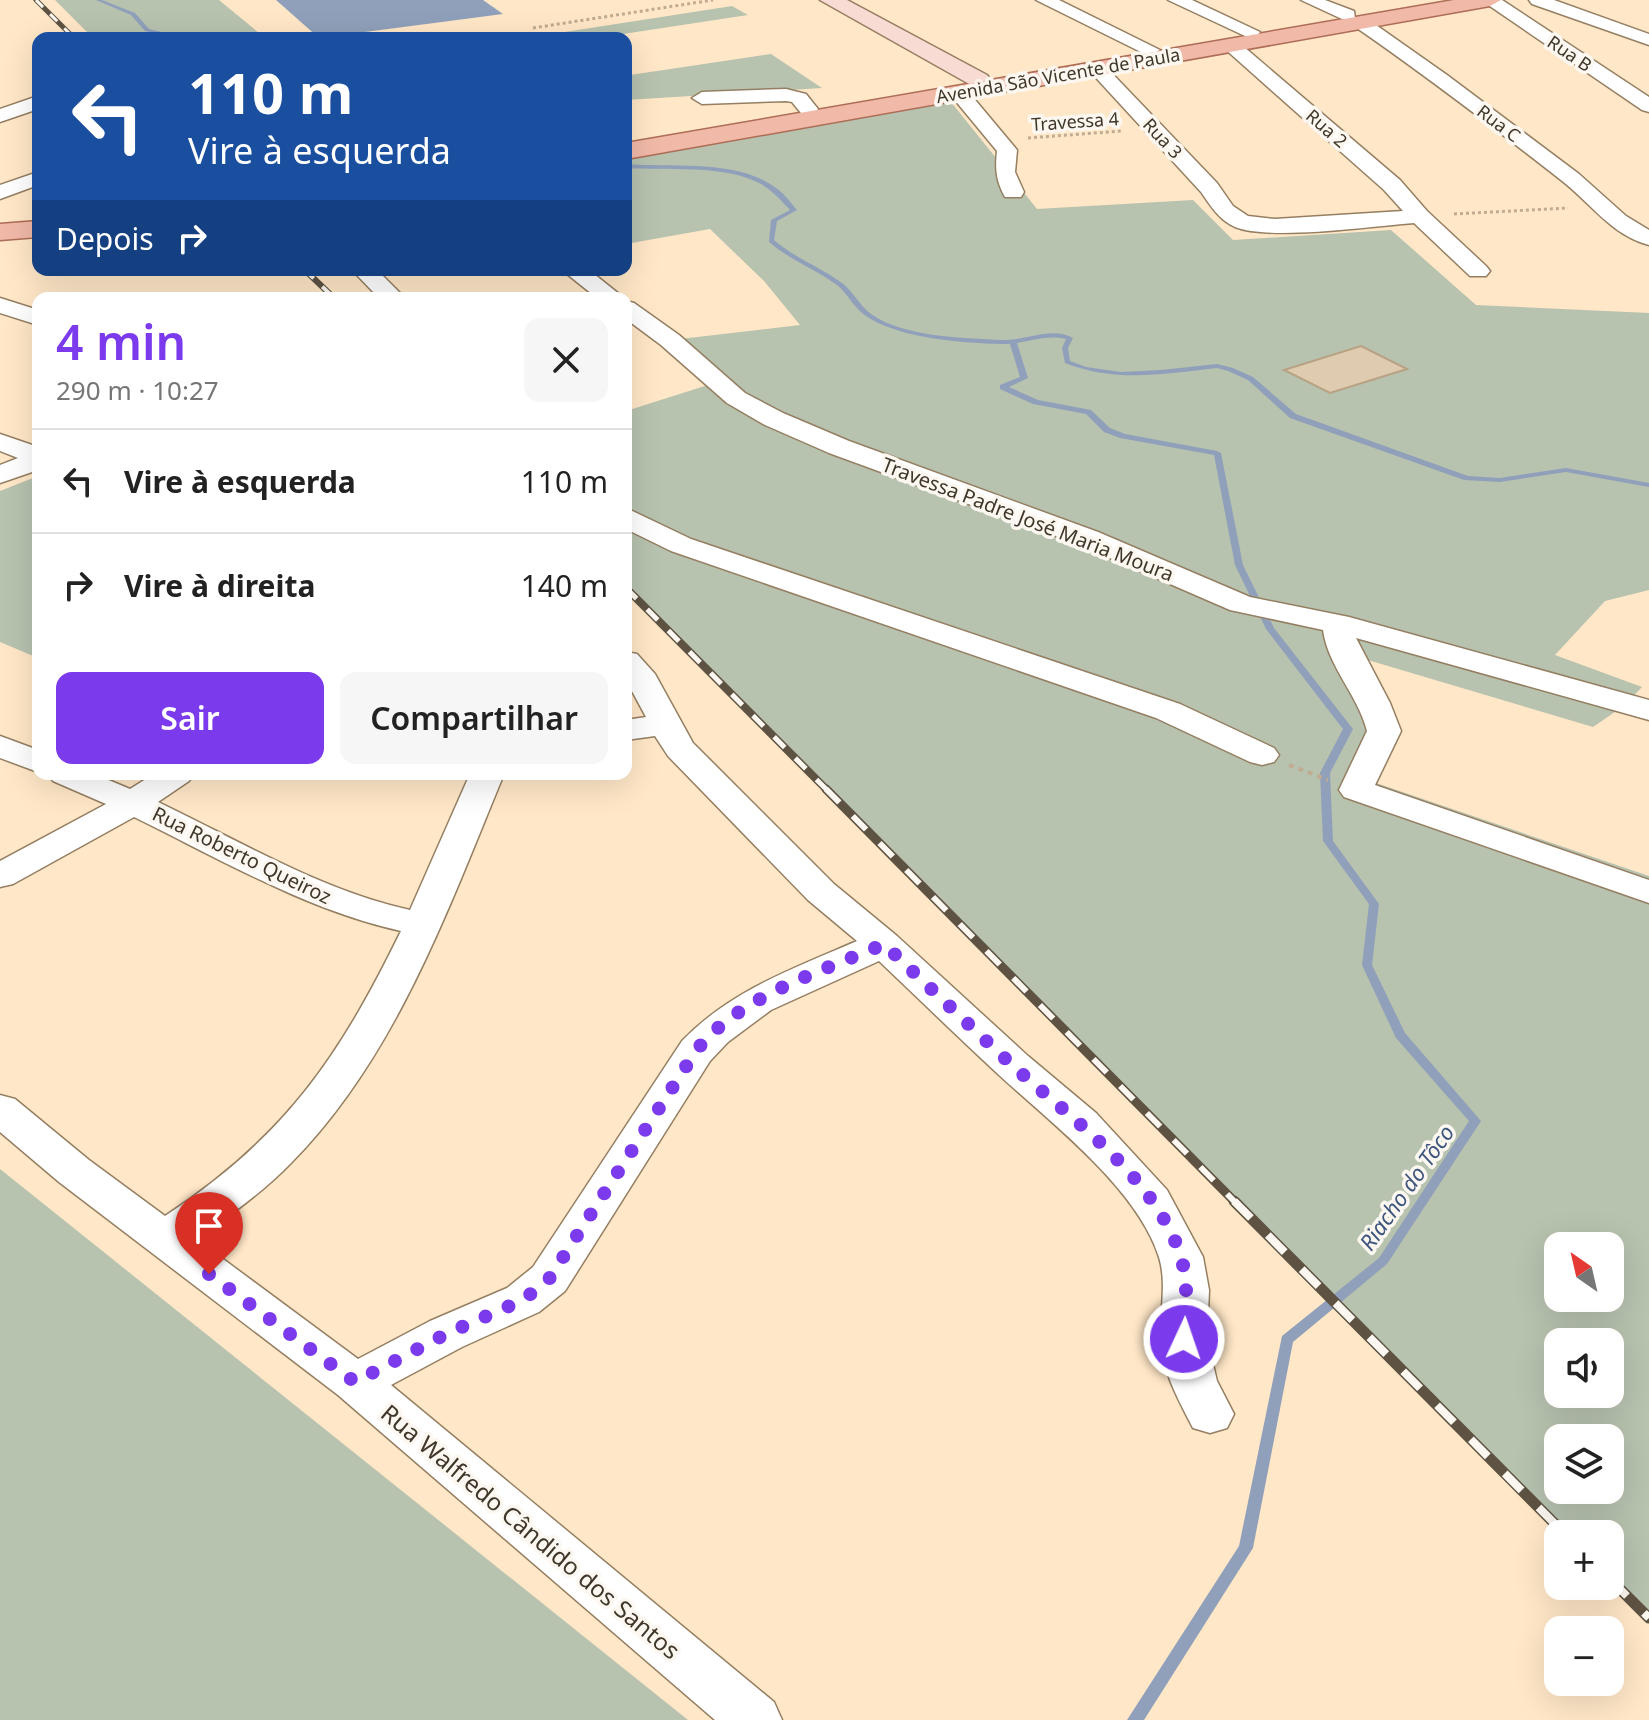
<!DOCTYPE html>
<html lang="pt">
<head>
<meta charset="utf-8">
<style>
	body { margin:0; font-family:"Noto Sans",sans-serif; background:#f6f6f6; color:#222; height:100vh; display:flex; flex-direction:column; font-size:30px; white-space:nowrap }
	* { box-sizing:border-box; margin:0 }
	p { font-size:26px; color:#767676 }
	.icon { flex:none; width:44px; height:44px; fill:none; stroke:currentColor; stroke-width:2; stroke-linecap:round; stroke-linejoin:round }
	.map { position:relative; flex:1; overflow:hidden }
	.details { position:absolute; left:32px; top:292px; width:600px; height:488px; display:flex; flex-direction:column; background:#fff; border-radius:16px; box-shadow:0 8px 32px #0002 }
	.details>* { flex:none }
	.hud { position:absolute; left:32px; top:32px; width:600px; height:244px; border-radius:16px; box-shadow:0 8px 32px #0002; background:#1a4fa0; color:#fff; overflow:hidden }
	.needle { width:52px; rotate:326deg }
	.tools { position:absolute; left:1544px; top:1232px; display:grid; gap:16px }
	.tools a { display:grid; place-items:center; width:80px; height:80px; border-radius:16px; background:#fff; box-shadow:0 8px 32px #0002; font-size:40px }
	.pin { position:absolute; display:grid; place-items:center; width:68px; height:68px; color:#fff; margin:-82px -34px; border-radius:50% 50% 50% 0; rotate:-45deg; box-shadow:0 0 8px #0007 }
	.pin .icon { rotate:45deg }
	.me { position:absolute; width:88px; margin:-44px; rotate:3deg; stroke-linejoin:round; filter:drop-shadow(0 0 6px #0008) }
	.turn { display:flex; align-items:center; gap:28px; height:168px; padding:0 24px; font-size:36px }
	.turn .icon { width:104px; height:104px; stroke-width:2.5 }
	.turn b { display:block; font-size:56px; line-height:68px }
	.then { display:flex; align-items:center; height:76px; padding:0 24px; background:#0003; gap:16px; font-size:30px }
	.round { display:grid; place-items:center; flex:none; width:84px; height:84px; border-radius:16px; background:#f6f6f6 }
	.head { display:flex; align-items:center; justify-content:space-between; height:136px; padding:0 24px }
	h1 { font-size:48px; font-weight:600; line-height:60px; color:#7c3aed }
	.primary-button { display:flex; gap:16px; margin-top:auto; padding:16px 24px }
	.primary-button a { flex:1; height:92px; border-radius:16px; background:#7c3aed; color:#fff; font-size:32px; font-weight:600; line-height:92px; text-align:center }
	.primary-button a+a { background:#f6f6f6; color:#222 }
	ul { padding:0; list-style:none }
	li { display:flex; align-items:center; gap:24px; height:104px; padding:0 24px; border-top:2px solid #e0e0e0 }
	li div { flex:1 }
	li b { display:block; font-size:30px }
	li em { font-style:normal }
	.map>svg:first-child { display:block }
	.green { fill:#b7c2af; fill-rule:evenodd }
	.water { fill:#90a0ba }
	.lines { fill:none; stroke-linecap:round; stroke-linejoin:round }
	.stream { fill:#90a0ba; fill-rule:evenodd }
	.building { fill:#dfcbb0; stroke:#b8a283; stroke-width:2 }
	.street-casing { stroke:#957f62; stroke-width:3 }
	.secondary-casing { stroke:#957f62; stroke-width:3 }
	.primary-casing { stroke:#ad6d56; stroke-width:3 }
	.path-far1 { stroke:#bfac92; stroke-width:3; stroke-dasharray:3 3; stroke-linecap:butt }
	.path { stroke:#bfac92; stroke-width:4; stroke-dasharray:5 5; stroke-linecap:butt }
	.street { fill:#fff; fill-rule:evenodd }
	.secondary { fill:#f8dcd4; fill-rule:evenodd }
	.primary { fill:#f1b9a8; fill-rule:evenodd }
	.rail-far4-casing { stroke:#5e5343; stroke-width:5 }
	.rail-far3-casing { stroke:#5e5343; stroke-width:6 }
	.rail-far2-casing { stroke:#5e5343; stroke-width:8 }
	.rail-far1-casing { stroke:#5e5343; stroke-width:9 }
	.rail-casing { stroke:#5e5343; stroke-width:11 }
	.rail-far4 { stroke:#fcf8f1; stroke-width:3; stroke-dasharray:10; stroke-linecap:butt }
	.rail-far3 { stroke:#fcf8f1; stroke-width:4; stroke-dasharray:12; stroke-linecap:butt }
	.rail-far2 { stroke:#fcf8f1; stroke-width:5; stroke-dasharray:15; stroke-linecap:butt }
	.rail-far1 { stroke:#fcf8f1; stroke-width:6; stroke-dasharray:19; stroke-linecap:butt }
	.rail { stroke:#fcf8f1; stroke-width:8; stroke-dasharray:24; stroke-linecap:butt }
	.route { stroke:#7c3aed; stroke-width:14; stroke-dasharray:0 25.2 }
	.labels { text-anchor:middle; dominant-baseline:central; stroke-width:7; stroke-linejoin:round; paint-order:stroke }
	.far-street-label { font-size:18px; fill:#40372a; stroke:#fcf8f1 }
	.street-label { font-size:20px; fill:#40372a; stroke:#fcf8f1 }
	.water-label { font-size:22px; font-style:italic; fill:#3e557d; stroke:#fcf8f1 }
	.near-street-label { font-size:24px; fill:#40372a; stroke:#fcf8f1 }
</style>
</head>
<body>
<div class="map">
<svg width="1649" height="1720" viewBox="0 0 1649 1720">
	<rect width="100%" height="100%" fill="#ffe7c7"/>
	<path class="green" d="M55,0h164l46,38h-172z
		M732,6l16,9 -151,23h-71z
		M771,54l51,34 -196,12v-28l4,3z
		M951,102l86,107 156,-9 40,40 158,-10 85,75 173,8v277l-44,11 -50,54 87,32 -17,18 -32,22 -242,-72 41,77 -19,50 276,94v742l-39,-39v-45h-45l-939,-946v-177l104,-33 -50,-39 120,-14 -36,-44 -54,-52 -84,15v-87zM1558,1246h52v52h-52zM1558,1342h52v52h-52zM1558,1438h52v52h-52z
		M38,476v182l-38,-16v-151z
		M0,1169l688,551h-688z"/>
	<path class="water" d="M276,0h207l20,14 -184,24z"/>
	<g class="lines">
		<path class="stream" d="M96,0h6l33,13 14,16 38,9h-10l-32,-7 -14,-16z
			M626,164c48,4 115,-6 154,27 6,5 12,13 17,19l-20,11 -3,19c21,18 46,27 68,43 11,8 17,22 29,31 32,23 92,24 131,26 24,1 49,-14 71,-2l-5,10 2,13 16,6 35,5 40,-2 56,-6 16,4 20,9 43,37 172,62 32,2 66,-10 83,15v4l-83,-15 -66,10 -36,-2 -174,-62 -42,-38 -20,-9 -11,-3c-53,6 -101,15 -152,-5l-3,-15 4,-9c-17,-4 -32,1 -49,4l11,35 -19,9 29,13 53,10 19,18 15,6 92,17 4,2 22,112 31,63 79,101 -23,44 3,68 46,63 -7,61 33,68 76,88 -94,143 -94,78 -40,206 -109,172h-17l112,-174 43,-210 97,-78 90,-137 -73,-83 -34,-73 7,-61 -46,-63 -3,-68 23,-44 -77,-100 -31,-64 -21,-110 -94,-17 -16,-6 -18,-18 -53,-10 -33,-15v-4l20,-8 -10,-33c-39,0 -112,-5 -144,-28 -12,-8 -18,-22 -29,-31 -22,-16 -47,-25 -68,-43l2,-22 19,-10c-10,-11 -20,-22 -33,-28 -38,-18 -90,-11 -131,-14z"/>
	</g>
	<path class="building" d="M1361,346l46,23 -77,24 -46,-23z"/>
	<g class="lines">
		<defs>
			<path id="street" d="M1036,0h23l101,50 -9,5 -6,-1z
				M1168,0h24l68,32 -3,4h-12z
				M1301,0h24l29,11 1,7h11l81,57 132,99 47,42 23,14v15c-38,-10 -58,-42 -88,-65 -68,-53 -136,-105 -207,-154l-1,-7h-11z
				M1481,0h21l147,97v15l-7,-2z
				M1529,0h25l95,34v11l-117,-41z
				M1231,40l6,1 163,139 27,31 59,55 4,5 -4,5h-16l-56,-53c-41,3 -144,18 -179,4 -16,-7 -24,-21 -34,-35l-114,-124 2,-4h14l114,119 16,23 15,10 27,3 128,-8 -19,-21 -159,-141 -3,-4z
				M959,87l7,2 51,61 -2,22 9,20 -3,5h-16c-9,-16 -10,-28 -8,-46l-48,-58z
				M786,89l20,5 12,15 -3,4h-14l-9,-11 -6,-1 -84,3 -10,-6 10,-6z
				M38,96v13l-38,13v-13z
				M38,172v13l-38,14v-14z
				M352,270h25l28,28h-26z
				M562,270h27l35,28h-27z
				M0,298l38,12v15l-38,-12z
				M626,301l8,2 45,32 66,58 38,20 66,28 249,91 152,65 99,20 300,83v20l-293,-82 34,65 11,28 -26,54 274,95v23l-305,-106 -5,-7 28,-59c-9,-36 -39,-64 -44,-101l-93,-20 -152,-66 -249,-91 -64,-28 -38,-22 -66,-58 -35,-26z
				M0,434l38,13v23l-38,13v-18l18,-7 -18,-7z
				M626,508l65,31 489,165 94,44 5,7 -5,7 -12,3 -12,-3 -94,-44 -485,-167 -45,-22z
				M626,652l11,2 18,20 38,69 141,141 63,52 131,120 68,57 71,77 36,67 6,33 -2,49 10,42 17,33 -7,14 -17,5 -17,-5c-15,-29 -32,-59 -32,-92 -1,-26 6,-53 -2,-79 -22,-69 -108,-134 -160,-182 -41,-38 -80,-76 -120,-114l-108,49 -43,32 -18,19 -145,230 -26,21 -77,35 -71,38 383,317 8,18h-67l-377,-325 -279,-213 -59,-50v-37l15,4 74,61 76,56c120,-79 174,-158 236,-285 -95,-21 -181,-72 -267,-114l-121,67 -13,3v-26l106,-57 -53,-23 -5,-7h46l36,15 24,-15h40l-5,7 -31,21c82,39 164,89 252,108l60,-136h34c-56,135 -108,283 -213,389 -28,29 -62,53 -95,76l162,120 72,-38 77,-33 26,-21 149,-226c48,-50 112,-73 175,-100l-49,-41 -140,-144 -13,-20 -29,4v-20l20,-3 -20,-37z
				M0,736l38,14v22l-38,-14z"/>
			<path id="secondary" d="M820,0h27l140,75 4,5 -4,5h-16z"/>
			<path id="primary" d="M1454,0h47l-11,6 -864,153v-16z
				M38,221v16l-38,3v-16z"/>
		</defs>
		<use href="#street" class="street-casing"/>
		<use href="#secondary" class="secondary-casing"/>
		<use href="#primary" class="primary-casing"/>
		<path class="path-far1" d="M533,28l180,-28
			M1028,138l94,-7
			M1454,214l114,-6"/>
		<path class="path" d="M1289,765l39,15"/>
		<use href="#street" class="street"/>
		<use href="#secondary" class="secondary"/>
		<use href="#primary" class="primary"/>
		<defs>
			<path id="rail-far4" d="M36,0l38,38"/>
			<path id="rail-far3" d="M305,270l29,28"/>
			<path id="rail-far2" d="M626,588l202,203"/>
			<path id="rail-far1" d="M826,789l410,414"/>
			<path id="rail" d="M1234,1201l331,333
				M1610,1579l39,39"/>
		</defs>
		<use href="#rail-far4" class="rail-far4-casing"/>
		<use href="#rail-far3" class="rail-far3-casing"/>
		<use href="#rail-far2" class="rail-far2-casing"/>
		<use href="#rail-far1" class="rail-far1-casing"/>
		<use href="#rail" class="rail-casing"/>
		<use href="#rail-far4" class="rail-far4"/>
		<use href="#rail-far3" class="rail-far3"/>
		<use href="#rail-far2" class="rail-far2"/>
		<use href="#rail-far1" class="rail-far1"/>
		<use href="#rail" class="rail"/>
	</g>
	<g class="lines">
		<path class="route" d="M209,1274l146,108 91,-48 77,-34 26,-21 147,-228c43,-55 125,-79 188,-107 42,40 85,81 128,121 59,53 142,112 168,189 9,27 6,57 4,85"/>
	</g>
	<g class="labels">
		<g class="far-street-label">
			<text transform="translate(1570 53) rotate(34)">Rua B</text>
			<text transform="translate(1058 75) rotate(-10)">Avenida São Vicente de Paula</text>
			<text transform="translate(1075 121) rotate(-4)">Travessa 4</text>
			<text transform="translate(1499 123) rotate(37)">Rua C</text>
			<text transform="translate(1327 128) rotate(41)">Rua 2</text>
			<text transform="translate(1163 138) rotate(47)">Rua 3</text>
		</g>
		<g class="street-label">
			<text transform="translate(1028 519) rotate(21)">Travessa Padre José Maria Moura</text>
			<text transform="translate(242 855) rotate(26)">Rua Roberto Queiroz</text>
		</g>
		<g class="water-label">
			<text transform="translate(1406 1187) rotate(-55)">Riacho do Tôco</text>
		</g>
		<g class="near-street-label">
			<text transform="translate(531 1531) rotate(40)">Rua Walfredo Cândido dos Santos</text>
		</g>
	</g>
</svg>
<div class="tools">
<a><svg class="needle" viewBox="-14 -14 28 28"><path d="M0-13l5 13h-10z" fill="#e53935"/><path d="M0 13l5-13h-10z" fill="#767676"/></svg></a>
<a><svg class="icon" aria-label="sound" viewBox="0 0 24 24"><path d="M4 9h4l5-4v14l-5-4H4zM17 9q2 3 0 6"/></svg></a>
<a><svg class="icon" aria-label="layers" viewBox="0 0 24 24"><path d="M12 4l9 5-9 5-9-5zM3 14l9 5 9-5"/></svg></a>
<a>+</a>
<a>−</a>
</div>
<div class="pin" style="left:209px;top:1274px;background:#d93025"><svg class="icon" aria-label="arrive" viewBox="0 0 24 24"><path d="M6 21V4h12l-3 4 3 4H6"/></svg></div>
<svg class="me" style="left:1184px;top:1339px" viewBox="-20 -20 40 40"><circle r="17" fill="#7c3aed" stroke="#fff" stroke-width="3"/><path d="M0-11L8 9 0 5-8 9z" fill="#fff"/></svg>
<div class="hud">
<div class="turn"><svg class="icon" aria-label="left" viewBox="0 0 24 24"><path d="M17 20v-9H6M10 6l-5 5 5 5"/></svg><div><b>110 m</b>Vire à esquerda</div></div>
<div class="then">Depois<svg class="icon" aria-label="right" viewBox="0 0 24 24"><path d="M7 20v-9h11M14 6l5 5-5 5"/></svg></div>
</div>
<section class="details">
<div class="head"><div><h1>4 min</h1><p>290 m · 10:27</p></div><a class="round"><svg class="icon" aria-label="close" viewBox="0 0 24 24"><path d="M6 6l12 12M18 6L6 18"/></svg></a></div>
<ul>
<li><svg class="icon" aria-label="left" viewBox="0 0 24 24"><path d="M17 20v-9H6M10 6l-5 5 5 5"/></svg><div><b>Vire à esquerda</b></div><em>110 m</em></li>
<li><svg class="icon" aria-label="right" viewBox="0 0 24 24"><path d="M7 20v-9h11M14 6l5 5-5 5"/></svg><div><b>Vire à direita</b></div><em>140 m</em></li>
</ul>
<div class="primary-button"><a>Sair</a><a>Compartilhar</a></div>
</section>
</div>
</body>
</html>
